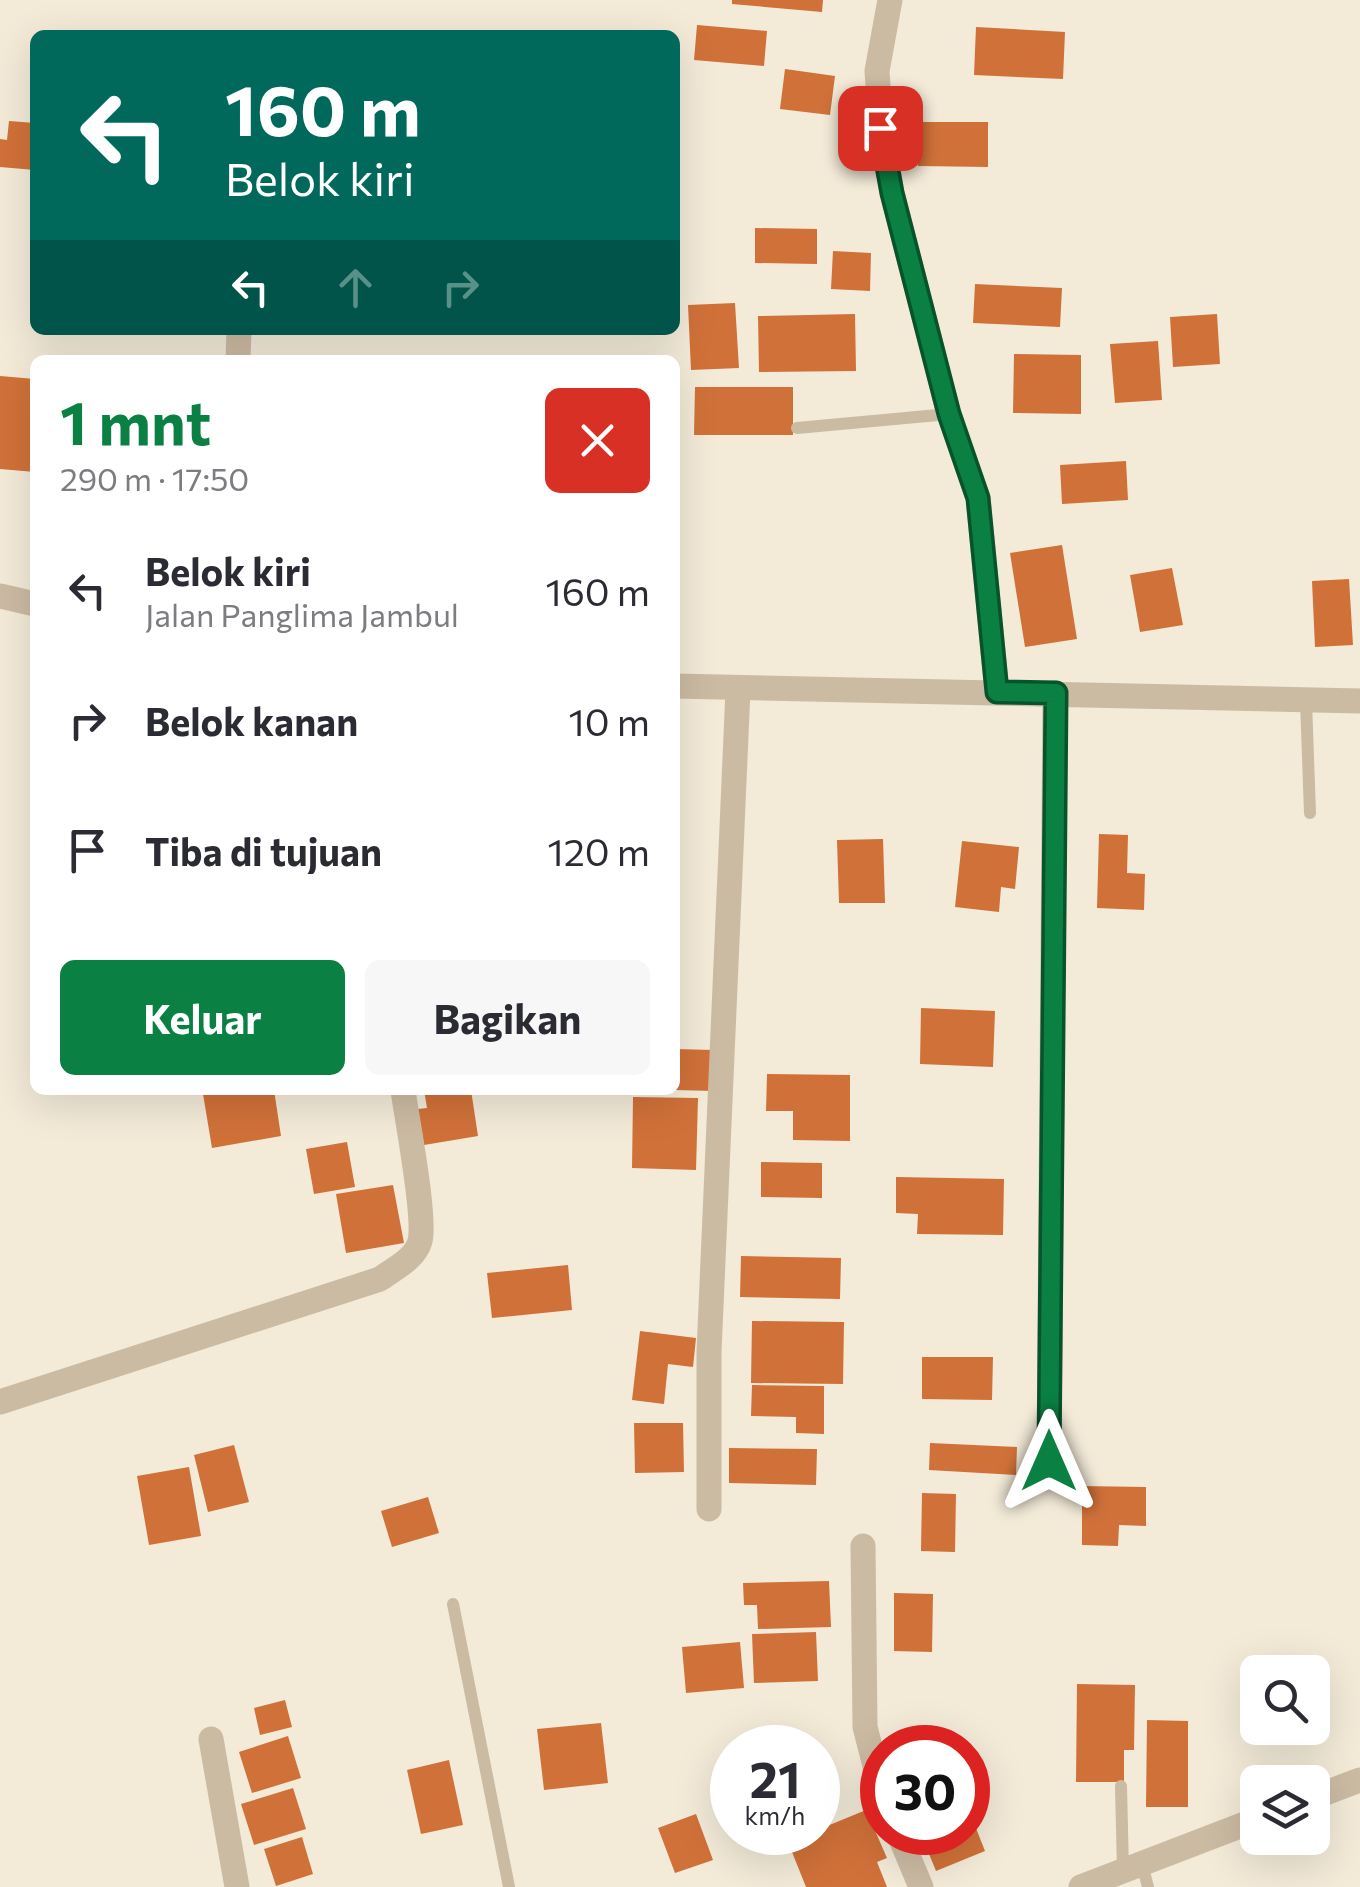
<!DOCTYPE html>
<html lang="id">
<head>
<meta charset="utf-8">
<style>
	body { margin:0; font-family:Commissioner,sans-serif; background:#f7f7f7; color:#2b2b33; height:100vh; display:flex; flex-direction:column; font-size:38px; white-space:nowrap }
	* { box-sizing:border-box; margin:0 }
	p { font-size:32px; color:#7c7c81 }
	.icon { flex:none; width:55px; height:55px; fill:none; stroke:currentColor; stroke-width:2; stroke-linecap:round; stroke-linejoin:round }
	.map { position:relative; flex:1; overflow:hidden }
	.panel { position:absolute; left:30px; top:355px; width:650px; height:740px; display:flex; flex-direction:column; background:#fff; border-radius:15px; box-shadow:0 10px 40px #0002 }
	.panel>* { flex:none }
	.banner { position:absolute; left:30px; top:30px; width:650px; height:305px; border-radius:15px; box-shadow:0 10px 40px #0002; background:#00695c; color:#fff; overflow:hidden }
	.tools { position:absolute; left:1240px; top:1655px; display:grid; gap:20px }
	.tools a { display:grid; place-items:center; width:90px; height:90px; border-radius:15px; background:#fff; box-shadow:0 10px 40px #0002; font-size:50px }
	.speed { position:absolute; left:710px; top:1725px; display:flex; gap:20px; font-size:50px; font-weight:700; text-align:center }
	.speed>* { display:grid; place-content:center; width:130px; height:130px; border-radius:50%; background:#fff; box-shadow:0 10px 40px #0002; line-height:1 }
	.speed small { font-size:25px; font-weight:400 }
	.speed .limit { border:15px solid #d22; background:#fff; color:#111 }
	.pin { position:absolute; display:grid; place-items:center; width:85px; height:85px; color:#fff; margin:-42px; border-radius:20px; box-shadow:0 5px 15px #0006 }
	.me { position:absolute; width:110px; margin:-55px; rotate:0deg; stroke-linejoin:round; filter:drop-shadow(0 0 8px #0008) }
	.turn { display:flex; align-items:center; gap:35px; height:210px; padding:0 30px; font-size:45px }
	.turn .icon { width:130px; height:130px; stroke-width:2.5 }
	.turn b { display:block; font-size:70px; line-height:85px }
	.lanes { display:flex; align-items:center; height:95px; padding:0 30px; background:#0003; justify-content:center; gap:50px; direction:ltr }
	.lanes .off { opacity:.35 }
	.round { display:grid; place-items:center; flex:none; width:105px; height:105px; border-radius:15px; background:#f7f7f7 }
	.head { display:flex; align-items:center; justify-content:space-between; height:170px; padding:0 30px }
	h1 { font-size:60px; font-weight:700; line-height:75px; color:#0b8043 }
	.action { display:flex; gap:20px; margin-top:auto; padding:20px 30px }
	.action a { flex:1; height:115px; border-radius:15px; background:#0b8043; color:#fff; font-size:40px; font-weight:700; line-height:115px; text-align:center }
	.action a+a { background:#f7f7f7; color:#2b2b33 }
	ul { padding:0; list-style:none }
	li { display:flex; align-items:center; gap:30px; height:130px; padding:0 30px }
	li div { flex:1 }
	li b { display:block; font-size:38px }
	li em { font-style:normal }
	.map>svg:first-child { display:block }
	.building { fill:#d07139 }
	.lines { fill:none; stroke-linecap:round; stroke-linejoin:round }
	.lane { stroke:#ccbba3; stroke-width:12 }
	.street { stroke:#ccbba3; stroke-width:25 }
	.route-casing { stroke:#07532c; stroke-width:25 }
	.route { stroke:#0b8043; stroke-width:18 }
</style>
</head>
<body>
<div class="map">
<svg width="1360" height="1887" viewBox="0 0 1360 1887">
	<rect width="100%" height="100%" fill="#f3ead8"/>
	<path class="building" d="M732,0h91l-1,12 -90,-8z
		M697,25l70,6 -3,35 -70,-6z
		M976,27l89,5 -2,47 -89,-4z
		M785,69l50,7 -5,39 -50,-6z
		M9,121l26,2v47l-35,-3v-28l7,1z
		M918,122h70v45l-70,-1z
		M755,228l62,1v35l-62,-1z
		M833,251l38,2 -1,38 -39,-2z
		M975,284l87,4 -2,39 -87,-4z
		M735,303l4,65 -48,2 -3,-65z
		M855,314l1,57 -97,1 -1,-56z
		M1217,314l3,50 -47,3 -3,-50z
		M1158,341l4,59 -47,3 -5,-59z
		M1014,354l67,1v59l-68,-1z
		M0,376l35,3v93l-35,-3z
		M695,387h98v48h-99z
		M1126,461l2,39 -66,4 -2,-39z
		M1062,545l15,94 -52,8 -15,-94z
		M1172,568l11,57 -43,7 -10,-57z
		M1349,579l4,66 -38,2 -3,-66z
		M1099,834l29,1 -1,38 18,1 -1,36 -47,-2z
		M883,839l2,64h-46l-2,-63z
		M962,841l57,6 -4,42 -14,-2 -2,25 -44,-5z
		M921,1008l74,3 -2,56 -73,-3z
		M675,1049l39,1 -1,41 -38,-1z
		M767,1074l83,1v66l-57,-1v-29h-27z
		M228,1090h46l7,46 -69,12 -9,-54z
		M424,1090h47l7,46 -54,9 -6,-36 9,-1z
		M633,1097l65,1 -2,72 -64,-2z
		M347,1142l8,45 -41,7 -8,-45z
		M761,1162l61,1v35l-61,-1z
		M896,1177l108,2 -1,56 -86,-1 1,-20 -22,-1z
		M393,1185l11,58 -58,10 -10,-59z
		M741,1256l100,2 -1,41 -100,-2z
		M568,1265l4,45 -80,8 -5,-45z
		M752,1321l92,1 -1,62 -92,-1z
		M640,1331l56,7 -3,29 -25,-3 -4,40 -32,-4z
		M922,1357h71l-1,43 -70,-1z
		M752,1385l72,1v48l-28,-1v-16l-45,-1z
		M634,1423h49l1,49 -49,1z
		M930,1443l87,4 -1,28 -87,-5z
		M234,1445l15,57 -41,10 -14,-57z
		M729,1448l88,1 -1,36 -87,-2z
		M189,1467l12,69 -52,9 -12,-69z
		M1082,1486l64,1v39l-27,-1 -1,21 -36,-1z
		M922,1493l34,1 -1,58 -34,-1z
		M428,1497l11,36 -47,14 -11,-36z
		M829,1581l2,46 -73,2 -1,-24h-13l-1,-22z
		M894,1593l39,1 -1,58 -38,-1z
		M816,1632l2,49 -64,2 -2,-49z
		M740,1642l4,46 -58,5 -4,-46z
		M1077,1684l58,1 -1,65h-10v32h-48z
		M285,1700l7,27 -32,8 -6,-27z
		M1147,1720l41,1v86h-42z
		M601,1723l7,60 -64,7 -7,-61z
		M288,1736l13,42 -49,15 -13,-41z
		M449,1760l14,65 -42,9 -14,-64z
		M293,1788l13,41 -52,16 -13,-41z
		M968,1808l17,43 -49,20 -16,-39h48z
		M866,1810l21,48 -10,4 10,25h-81l-18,-45z
		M696,1814l17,46 -38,13 -17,-45z
		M302,1837l11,37 -37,12 -12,-37z"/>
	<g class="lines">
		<path class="lane" d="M797,428l152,-14
			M1306,701l4,112
			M453,1604l56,283
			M1121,1786l2,85
			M1142,1864l6,23"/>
		<path class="street" d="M890,0l-13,71 4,57 11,65 57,221 29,84 19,194
			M238,360l1,-30
			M0,596l35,8
			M675,686l685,15
			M0,1402l380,-123c15,-11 35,-20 40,-38 6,-24 -13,-121 -17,-151
			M1049,1461l6,-768
			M709,1509v-157l29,-662
			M863,1546l2,181 17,66
			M211,1739l26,148
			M1312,1798l48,-18
			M898,1832l23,55
			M1081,1887l177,-68"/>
	</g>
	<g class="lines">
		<defs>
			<path id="route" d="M880,128l12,65 57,221 29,84 19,194 59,1 -7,768"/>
		</defs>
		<use href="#route" class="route-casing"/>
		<use href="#route" class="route"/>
	</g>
</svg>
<div class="tools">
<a><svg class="icon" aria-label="search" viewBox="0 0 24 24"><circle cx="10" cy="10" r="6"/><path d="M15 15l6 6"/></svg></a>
<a><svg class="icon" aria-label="layers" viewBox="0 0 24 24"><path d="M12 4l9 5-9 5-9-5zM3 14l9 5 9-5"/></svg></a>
</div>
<div class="speed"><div>21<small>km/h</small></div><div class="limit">30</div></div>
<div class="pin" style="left:880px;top:128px;background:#d93025"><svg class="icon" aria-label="arrive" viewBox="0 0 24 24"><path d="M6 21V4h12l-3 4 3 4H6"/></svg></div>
<svg class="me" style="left:1049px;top:1461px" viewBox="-20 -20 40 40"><path d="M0-17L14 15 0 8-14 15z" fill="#0b8043" stroke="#fff" stroke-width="4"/></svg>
<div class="banner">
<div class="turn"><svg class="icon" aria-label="left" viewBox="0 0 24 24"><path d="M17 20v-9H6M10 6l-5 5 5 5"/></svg><div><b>160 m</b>Belok kiri</div></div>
<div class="lanes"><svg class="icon" aria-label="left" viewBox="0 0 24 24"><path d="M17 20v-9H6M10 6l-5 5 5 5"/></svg><svg class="icon off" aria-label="ahead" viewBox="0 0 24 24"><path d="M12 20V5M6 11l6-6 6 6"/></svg><svg class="icon off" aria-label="right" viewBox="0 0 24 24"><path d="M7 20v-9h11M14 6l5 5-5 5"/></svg></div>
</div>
<section class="panel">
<div class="head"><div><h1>1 mnt</h1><p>290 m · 17:50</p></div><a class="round" style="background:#d93025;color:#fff"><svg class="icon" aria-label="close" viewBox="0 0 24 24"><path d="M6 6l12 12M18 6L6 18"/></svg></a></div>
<ul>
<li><svg class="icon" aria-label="left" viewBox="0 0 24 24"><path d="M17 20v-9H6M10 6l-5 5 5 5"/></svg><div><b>Belok kiri</b><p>Jalan Panglima Jambul</p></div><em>160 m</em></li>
<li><svg class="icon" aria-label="right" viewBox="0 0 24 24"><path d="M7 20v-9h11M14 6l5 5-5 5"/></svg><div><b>Belok kanan</b></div><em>10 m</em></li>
<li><svg class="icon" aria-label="arrive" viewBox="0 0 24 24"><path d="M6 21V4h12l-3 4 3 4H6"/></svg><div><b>Tiba di tujuan</b></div><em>120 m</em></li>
</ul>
<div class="action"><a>Keluar</a><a>Bagikan</a></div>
</section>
</div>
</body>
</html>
